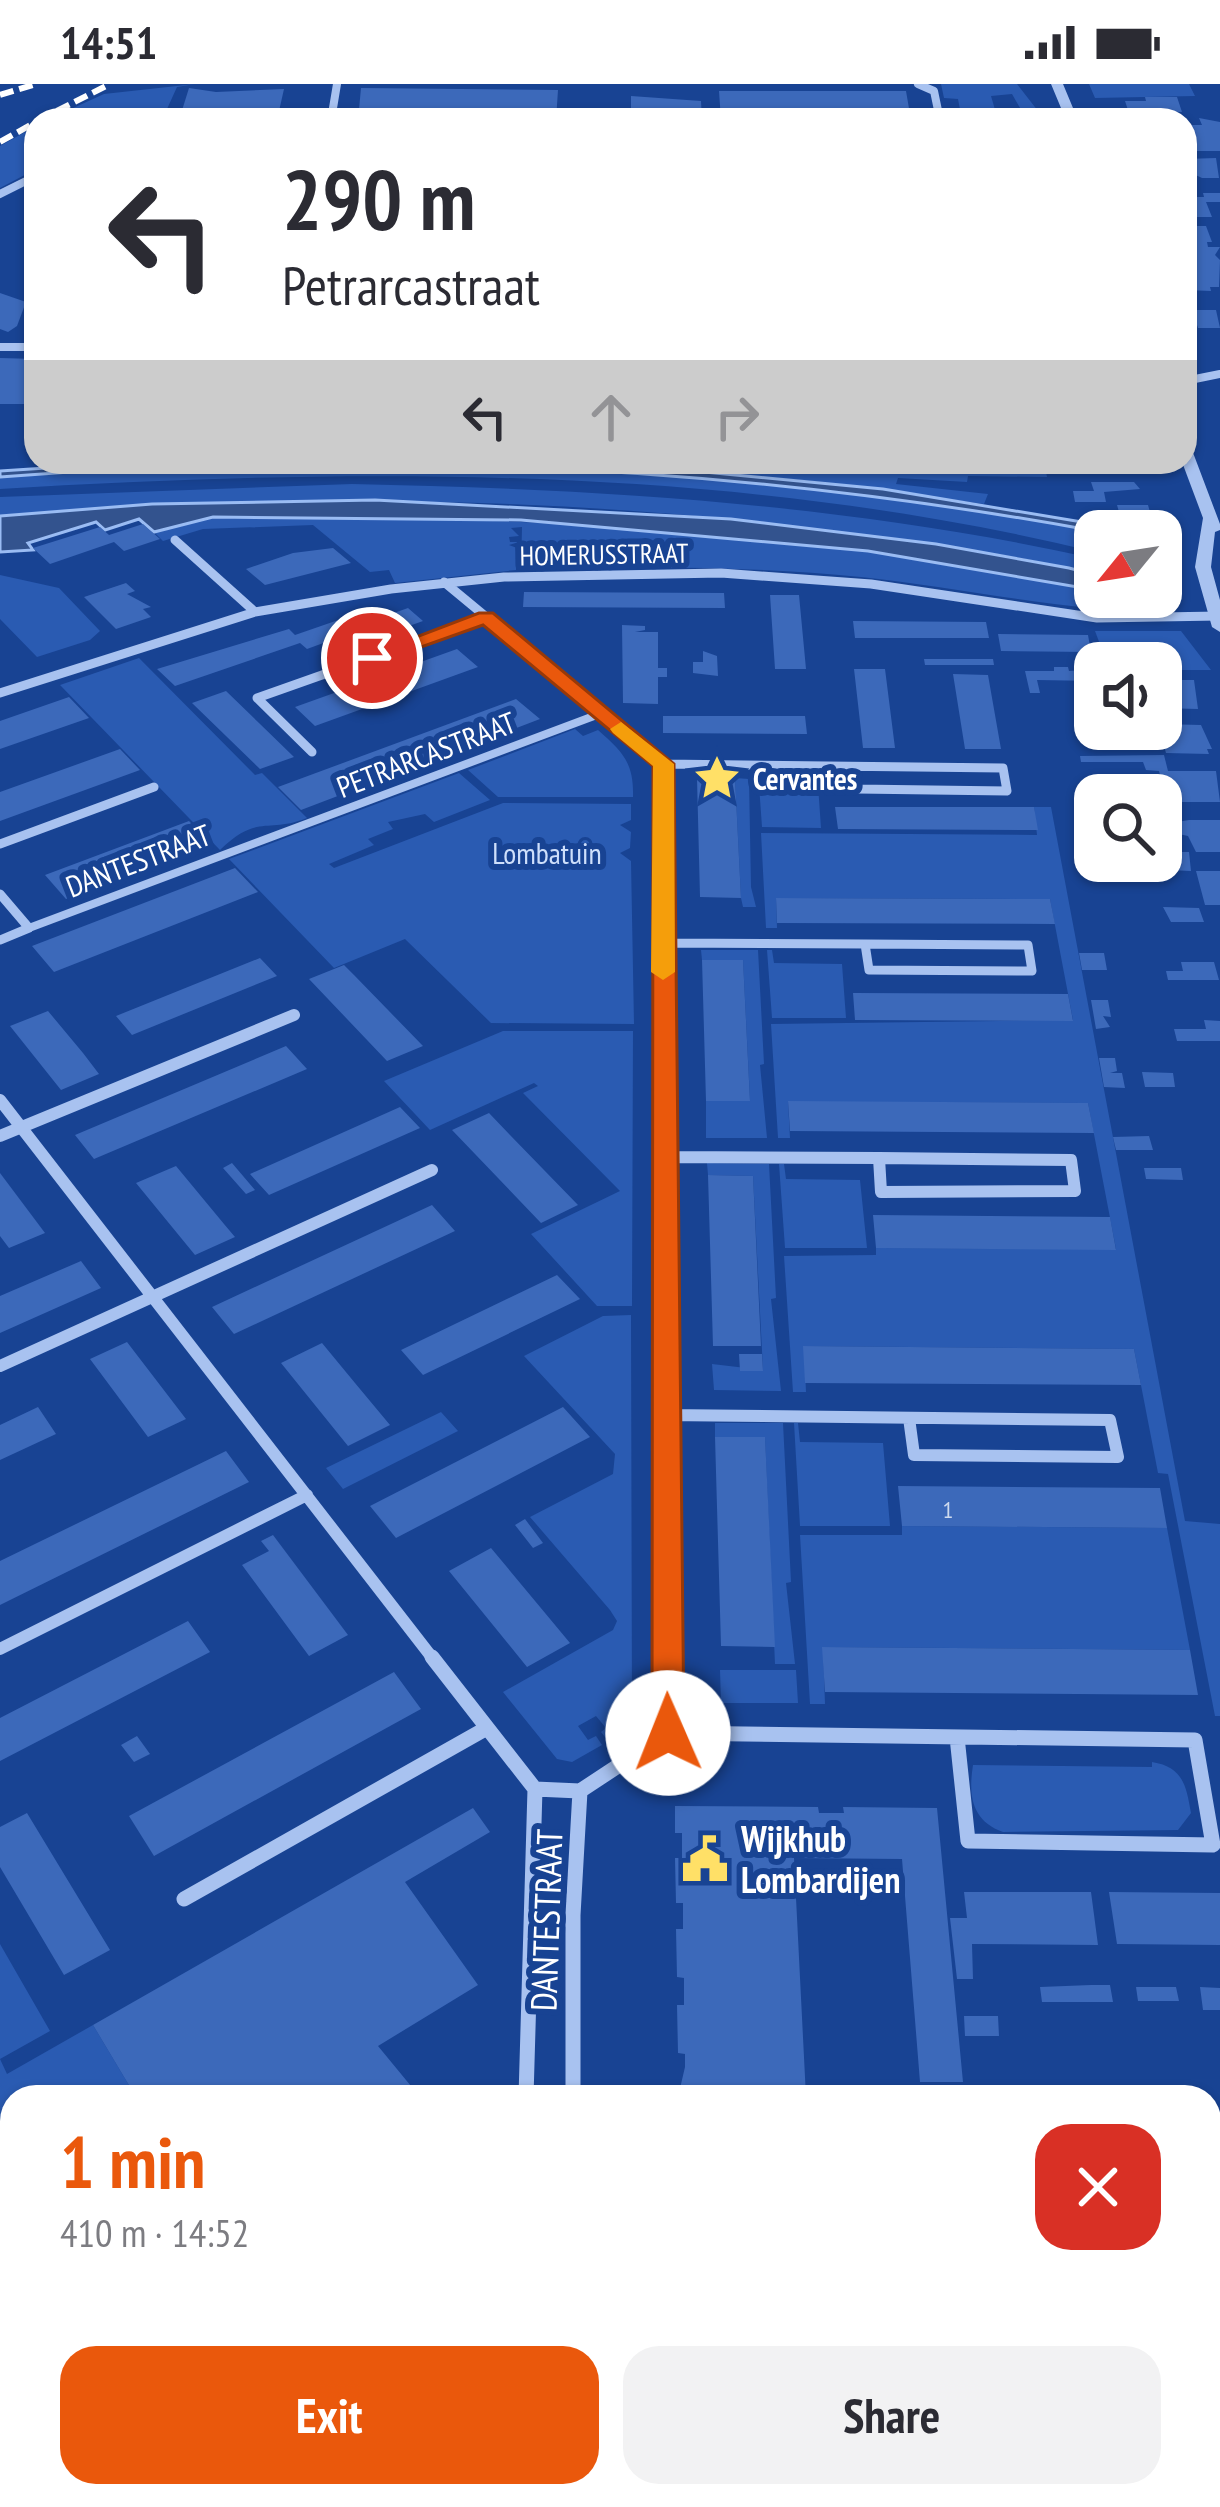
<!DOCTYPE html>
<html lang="en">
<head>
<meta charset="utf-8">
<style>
	body { margin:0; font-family:"PT Sans Narrow",sans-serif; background:#f2f2f3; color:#2b2b33; height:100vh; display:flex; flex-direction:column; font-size:45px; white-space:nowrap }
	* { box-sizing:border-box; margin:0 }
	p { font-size:39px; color:#7c7c81 }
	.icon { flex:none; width:66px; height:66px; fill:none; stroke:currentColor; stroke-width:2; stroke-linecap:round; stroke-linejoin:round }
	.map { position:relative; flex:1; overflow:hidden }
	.sheet { position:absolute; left:0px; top:2001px; width:1221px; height:423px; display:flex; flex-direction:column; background:#fff; border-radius:36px 36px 0 0; box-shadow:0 3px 9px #0004 }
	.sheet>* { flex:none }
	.banner { position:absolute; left:24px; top:24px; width:1173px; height:366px; border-radius:36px; box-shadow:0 3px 9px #0004; background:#fff; color:#2b2b33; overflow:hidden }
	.needle { width:78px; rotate:240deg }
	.tools { position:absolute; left:1074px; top:426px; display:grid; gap:24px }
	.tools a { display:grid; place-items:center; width:108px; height:108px; border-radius:24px; background:#fff; box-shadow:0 3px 9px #0004; font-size:60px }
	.pin { position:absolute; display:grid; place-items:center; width:102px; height:102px; color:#fff; margin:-51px; border:6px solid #fff; border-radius:50%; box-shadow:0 3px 12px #0007 }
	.me { position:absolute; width:132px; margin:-66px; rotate:359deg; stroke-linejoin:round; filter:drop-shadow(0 0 9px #0008) }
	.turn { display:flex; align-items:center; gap:42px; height:252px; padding:0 60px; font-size:54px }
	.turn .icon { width:156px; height:156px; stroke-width:2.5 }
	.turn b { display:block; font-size:84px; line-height:102px }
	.lanes { display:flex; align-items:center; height:114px; padding:0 60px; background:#0003; justify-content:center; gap:60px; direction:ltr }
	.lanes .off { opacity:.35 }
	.round { display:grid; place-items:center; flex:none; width:126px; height:126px; border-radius:36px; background:#f2f2f3 }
	.headline { display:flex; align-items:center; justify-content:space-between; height:204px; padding:0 60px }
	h1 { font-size:72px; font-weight:800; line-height:90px; color:#ea580c }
	.action { display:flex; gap:24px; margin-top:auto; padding:24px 60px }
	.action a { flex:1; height:138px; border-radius:36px; background:#ea580c; color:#fff; font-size:48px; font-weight:800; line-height:138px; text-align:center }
	.action a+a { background:#f2f2f3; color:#2b2b33 }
	.status { display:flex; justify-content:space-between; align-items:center; height:84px; padding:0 60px; background:#fff; direction:ltr }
	.status svg { height:33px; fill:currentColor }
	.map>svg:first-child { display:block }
	.green { fill:#2a5bb2 }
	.water { fill:#33538e; stroke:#9abcf3; stroke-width:3 }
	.building { fill:#3c69ba }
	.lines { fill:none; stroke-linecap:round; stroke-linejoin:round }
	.pedestrian { stroke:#a8c2f0; stroke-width:8 }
	.minor-far3 { stroke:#a8c2f0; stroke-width:8 }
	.minor-far2 { stroke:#a8c2f0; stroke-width:9 }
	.minor-far1 { stroke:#a8c2f0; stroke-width:12 }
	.minor { stroke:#a8c2f0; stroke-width:15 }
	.tertiary { fill:#a8c2f0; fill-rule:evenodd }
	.rail { stroke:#fff; stroke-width:6; stroke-dasharray:14 6; stroke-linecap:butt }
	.route { fill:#ea580c; stroke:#983908; stroke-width:3 }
	.slow { fill:#f59e0b }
	.labels { text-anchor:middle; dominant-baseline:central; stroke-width:12; stroke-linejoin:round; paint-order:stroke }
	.number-label { font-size:24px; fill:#cedaee }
	.far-street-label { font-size:27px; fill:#fff; stroke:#184393 }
	.street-label { font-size:30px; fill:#fff; stroke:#184393 }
	.poi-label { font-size:30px; font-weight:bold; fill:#fff; stroke:#184393; text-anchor:start }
	.park-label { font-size:30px; fill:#cedffb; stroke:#184393 }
	.near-poi-label { font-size:36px; font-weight:bold; fill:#fff; stroke:#184393; text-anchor:start }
	.near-street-label { font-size:36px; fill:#fff; stroke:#184393 }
</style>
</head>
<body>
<div class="status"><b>14:51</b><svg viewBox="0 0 49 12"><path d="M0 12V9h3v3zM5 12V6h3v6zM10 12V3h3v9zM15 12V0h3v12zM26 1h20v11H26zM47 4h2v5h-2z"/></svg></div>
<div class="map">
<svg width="1220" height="2423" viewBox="0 0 1220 2423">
	<rect width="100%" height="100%" fill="#184393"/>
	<path class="green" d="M195,0l-18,3 -15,33h-115l57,-26z
		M941,0h76l28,36h-18l-15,-26 -21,2 7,24h-36l-4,-21 -14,-1z
		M1089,0h100l6,12 -100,2z
		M36,42v43l-36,19v-42z
		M580,378h464l3,15 -79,-1 -1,6 -69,-4 -2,6 92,10 -4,10 -172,-23z
		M390,379c237,5 471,25 705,68v21c-356,-87 -731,-85 -1095,-63v-12l121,-9z
		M352,400c249,5 495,20 740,74l3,17c-76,-21 -155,-29 -233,-40 -285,-40 -575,-42 -862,-19v-19z
		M213,433c180,1 359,2 538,20 116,12 230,33 344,53v7h66v-11l7,1 2,25c-104,0 -206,-24 -309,-35 -113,-11 -227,-11 -340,-7l1,-43 -11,1 8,8 -10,1 1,5h9l-10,3 8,3 -1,22 -121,13 -6,-13 -19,2 -57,-47 -110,4 -40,12 -9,-9z
		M0,491l59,13 41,43 -10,9 -53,17 -37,-38z
		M1095,547h86l30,39h-50v-7h-54z
		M139,574l116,117 7,-2 45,45c-40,16 -49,-5 -87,32l-160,-165z
		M575,645l8,7 15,-6c25,22 36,33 35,67h-135l-30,-27z
		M459,689l31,27 -56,22 -9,-8 -37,8 5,7 -25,10 6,6 -45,19 5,4 169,-65 128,1v16l-11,5 11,7 -1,16 -10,5 11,8 3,163 -143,-1 -86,-84 -71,29 -105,-109z
		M735,694l14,1 2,108 5,20h-13l-2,-9z
		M759,701h59l3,43 -59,-1z
		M1034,723h17l134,714 35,3v192h-5l-47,-242 -10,-1 -24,-124 -330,-3 2,46h-13l-9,-136 92,-1v-7l240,1 -28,-146 -300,-1 2,36h-12l-7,-114 302,-4 -23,-121 -274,-1 1,30h-11l-5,-95 276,2z
		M701,866h57l6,114 -4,1 7,73h-61v-37l44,-1 -7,-140h-41z
		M767,866h5l2,13 68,1 4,54h-74z
		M503,947h130l-1,275h-35l-66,-72 89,-43 -97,-98 15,-7 -4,-3 -104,47 -46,-49z
		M707,1079l62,1 7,134 -5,1 10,92 -67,-1 -2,-26 51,6 -10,-194 -45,-1z
		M779,1080h5l2,15 74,1 7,68h-82z
		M631,1231l1,403 -11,17 -12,7 -8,-10 5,-4 -10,-12 -18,10 10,14 8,-4 6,9 -30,17 -15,-3 -54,-67 110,-62 4,-9 -7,-11 -80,-93 83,-43 2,-20 -91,-98 79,-40z
		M441,1328l17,19 -115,58 -17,-21z
		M715,1339h68l8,159 -5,1 9,81h-20l-10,-226 -50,-1z
		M794,1339h4l2,19 83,1 7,83h-90z
		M902,1442l265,2 23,122 -367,-3 2,57h-15l-10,-169h102z
		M720,1586h76l2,33h-77z
		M1152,1678c31,5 34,23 39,51l-13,17 -175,2c-31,-11 -35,-36 -30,-67l179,2z
		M0,1860l50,87 -50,28 7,15 86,-49 43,72h-124v135l-12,-24z
		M12,2203v174l-12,-24v-143z
		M223,2412h674l19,11h-710z"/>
	<path class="water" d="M139,378l471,1 273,26 253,42h-41c-361,-66 -729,-83 -1095,-54v-6z
		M375,416l356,19 205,25 133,24 26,7v15l-227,-39 -347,-31 -308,-3 -59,15 -15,-13 -34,11 -9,-8 -68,21 5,7 -33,2v-36l152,-12z
		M330,2412h388l18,11h-412l-3,-5z"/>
	<path class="building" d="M189,4l27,4 68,-3 -7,31h-98z
		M361,4l197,2 -2,30h-198z
		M719,7h187l5,29h-190z
		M631,12l70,5 1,19h-71z
		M1145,13h32l5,15 -54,-2 -3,-9h21z
		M1199,34l21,4v29h-34l-1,-26h17z
		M1216,74l3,20h-17l-17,-8v-11z
		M1203,109h17v9h-14l6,15h-27v-16h12l-2,-4h9z
		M1185,142h21l6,16h-5l1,5h12l-5,8 5,5 -1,27h-9l1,4 -25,-1 -1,-12h9l-9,-19v-8l7,1 -7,-6z
		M0,209l26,9 -9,24 -9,6 -8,-3z
		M1192,226h24l4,18h-22z
		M0,274l36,1v45h-36z
		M1080,378h47l2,7 -47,3z
		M1091,398h43l6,7 -36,3 2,10h-31l-2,-11h21z
		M1117,421h31l4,14h-7l4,11 -27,-4 -1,-7h-9l-1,-7h8z
		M143,440l17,15 -36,12 -10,-9 -64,22 -17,-16 67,-21 9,8z
		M333,464l18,15 -86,22 -19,-16 47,-16z
		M126,499l9,8 -8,3 24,13 -8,2 8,8 -35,12 -32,-32z
		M524,508l200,1 1,15 -202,-1z
		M770,511h29l7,74h-31z
		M408,524l15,13 -53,19 -11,-10 -52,19 -7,-6 -125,43 -18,-17 132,-40 6,6 52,-18 10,9z
		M853,537l133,1 3,16h-134z
		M622,541l23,1v4l-10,2h23v36h9v9h-9v27l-35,-1z
		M998,550l90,1 3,17 -90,-1z
		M457,565l21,18 -163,59 -20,-19z
		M703,567l14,5 1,20 -25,-3v-11h10z
		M924,575h69l1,6h-69z
		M1054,583h14l1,4 26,-2v12l-58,-1 3,13h-10l-5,-22h29z
		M854,585h31l10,79h-32z
		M953,590l35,1 13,74h-36z
		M1161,596h33l4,29 -37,-1z
		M226,607l33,32 35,34 -34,12 -68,-66z
		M69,613l20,21 -89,31v-28z
		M516,615l24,20 -239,91 -23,-23z
		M663,632h142l2,18 -144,-1z
		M1161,640l40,1 11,24h-5l2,5 -43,-1 -2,-7h5z
		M120,665l20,21 -140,51v-29z
		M1164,671l4,16h48l4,31h-40l-3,-15h-14l-4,-16 -13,-1 -3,-8h-62l-1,-6z
		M697,694h38l6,120 -41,-1z
		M835,723h199l4,23 -200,-1z
		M1189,736h31v32h-24l-8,-16 -14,-3 -3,-10z
		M189,737l22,23 -145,55 -21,-24z
		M1161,768h28l2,19 -23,-1z
		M235,784l23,24 -204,80 -22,-26z
		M1196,787h24v34h-15z
		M776,814l274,1 5,25 -278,-1z
		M1163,823l36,1 5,14h-33z
		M1079,869h25l3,17h-25z
		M260,874l17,18 -145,59 -16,-19z
		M702,876h41l7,141h-44z
		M1181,878h33l5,18h-51l-2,-9h17z
		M344,881l10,10 69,71 -36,15 -78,-82z
		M853,909l215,1 5,27 -218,-1z
		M1091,916h17l3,17 -8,-1 7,11 -14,2z
		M48,927l35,42 16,21 -38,16 -51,-64z
		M1204,936l16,1v20h-43l-3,-12h32z
		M286,962l21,23 -213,90 -19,-24z
		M1099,974h16l2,13 -7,2h12l3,15 -21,-1z
		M1142,988l31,1 2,14h-30z
		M788,1017l300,2 6,30 -304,-2z
		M400,1023l20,21 -151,67 -19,-21z
		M489,1029l21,22 68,70 -37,18 -89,-93z
		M1149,1052l4,14h-37l-3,-13z
		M232,1079l17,20 6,7 -9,4 -23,-26z
		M176,1082l48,58 11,13 -40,18 -59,-72z
		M1144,1084h37l2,12 -37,-1z
		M0,1089l45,60 -36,15 -9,-12z
		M708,1091l45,1 8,170h-48z
		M432,1121l23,26 -221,103 -22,-27z
		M873,1131l237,2 6,33 -240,-2z
		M81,1177l20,27 -101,45v-37z
		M557,1191l23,24 -157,76 -22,-25z
		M127,1258l59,77 -38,18 -58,-78z
		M322,1259l33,40 35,42 -42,21 -67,-83z
		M803,1262l331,3 7,36 -336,-2z
		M739,1270h23l1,17h-23z
		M38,1323l18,27 -56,26v-35z
		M563,1323l27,30 -194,101 -26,-32z
		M715,1353h50l10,210 -54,-1z
		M226,1367l23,31 -249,123v-44z
		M898,1402l262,2 7,40 -265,-2z
		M525,1435l18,24 -10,5 -18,-23z
		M273,1451l75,100 -39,21 -67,-91 27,-14 -8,-10z
		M491,1464l79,95 -43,24 -78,-96z
		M188,1537l22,31 -210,109v-43z
		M822,1563l368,3 8,45 -373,-3z
		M394,1588l27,37 -267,147 -25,-40z
		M137,1652l13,18 -16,8 -13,-17z
		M675,1722l143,1 1,6h25l-1,-6 94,1 26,274h-43l-18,-223 -108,-1 12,239h-128l7,-30v-13l-7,-1 -1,-48h7v-27l-7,-1 -1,-48h7v-26h-7l-1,-45h7v-25h-7z
		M473,1724l17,24 -85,50 73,103 -100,61 42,51h-284l-43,-72z
		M27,1729l83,137 -46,25 -64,-108v-40z
		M964,1808h127l7,53 -126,-1 1,35h-16l-7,-61h17z
		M1109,1808l111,1v52l-103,-1z
		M1091,1901h19l3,17h-71l-2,-15z
		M1136,1903h40l3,14h-41z
		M1200,1903l20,1v22h-17z
		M964,1932h34l1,20h-34z
		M1209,2124l11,6v233l-6,16 -5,-3z"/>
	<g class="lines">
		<path class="pedestrian" d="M29,844l573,-215"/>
		<path class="minor-far3" d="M918,0l16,7 6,29
			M331,36l6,-36
			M0,110l36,-18
			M0,263h36
			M1185,297l35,-7"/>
		<path class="minor-far2" d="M175,456l80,72
			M444,498l220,182 1,235
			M0,609l255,-81 136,-23 113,-12 217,-4 150,11 226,34 123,-2
			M312,668l-55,-54 229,-81
			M664,680l339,4 4,23 -150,-2 -4,-22
			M0,760l154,-57
			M0,810l29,34 -29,12
			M663,859l202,1
			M865,860l163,1 4,26 -163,-1z"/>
		<path class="minor-far1" d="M665,912l3,664
			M0,1016l434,560
			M0,1052l294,-121
			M666,1073l213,1
			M879,1074l192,2 4,31 -194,1z
			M0,1282l432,-196
			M664,1331l446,5 8,37 -204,-2 -5,-37
			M0,1565l307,-154"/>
		<path class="minor" d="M432,1573l103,132 45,2
			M668,1649l527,7 18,105 -245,-4 -11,-104
			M580,1707l88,-58v-76
			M184,1815l303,-171
			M526,2013l9,-308
			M573,2013v-182l7,-124
			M982,2412l20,11
			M116,2423l16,-11"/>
		<path class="tertiary" d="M1051,0h12l15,36h-12z
			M1185,362l7,4 28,74v6l-5,2 -4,35 9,33v32l-8,-5 -17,-60 8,-49 -21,-56h3z"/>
		<path class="rail" d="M0,11l36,-11
			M39,36l71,-36
			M0,58l36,-20"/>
	</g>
	<path class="route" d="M479,529h14l181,151 10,969 -5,10 -11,3 -11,-3 -5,-10 1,-967 -170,-141 -104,37 -18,-4z"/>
	<path class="slow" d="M621,638l53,42 1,208 -12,8 -12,-8 2,-206 -40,-33 -3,-4z"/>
	<defs>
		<symbol id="sight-bare" viewBox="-9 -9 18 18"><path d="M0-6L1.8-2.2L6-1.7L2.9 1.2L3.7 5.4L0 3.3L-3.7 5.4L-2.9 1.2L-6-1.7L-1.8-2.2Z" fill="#ffe067" stroke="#184393" stroke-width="2.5" paint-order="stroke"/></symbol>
		<symbol id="civic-bare" viewBox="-9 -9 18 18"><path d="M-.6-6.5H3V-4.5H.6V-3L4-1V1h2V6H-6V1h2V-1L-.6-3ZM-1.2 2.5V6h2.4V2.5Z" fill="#ffe067" stroke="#184393" stroke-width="2.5" paint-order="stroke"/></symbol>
	</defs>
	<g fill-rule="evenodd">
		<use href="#sight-bare" x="684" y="661" width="66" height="66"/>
		<use href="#civic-bare" x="672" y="1742" width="66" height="66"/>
	</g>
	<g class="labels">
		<g class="number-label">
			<text x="948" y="1425">1</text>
		</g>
		<g class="far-street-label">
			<text transform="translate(604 470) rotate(-1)">HOMERUSSTRAAT</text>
		</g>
		<g class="street-label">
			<text transform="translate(426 670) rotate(-21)">PETRARCASTRAAT</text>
			<text transform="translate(138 776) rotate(-21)">DANTESTRAAT</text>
		</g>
		<g class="poi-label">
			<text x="753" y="694">Cervantes</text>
		</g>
		<g class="park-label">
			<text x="547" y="768">Lombatuin</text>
		</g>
		<g class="near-poi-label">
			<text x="741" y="1754">Wijkhub<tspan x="741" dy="41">Lombardijen</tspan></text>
		</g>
		<g class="near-street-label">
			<text transform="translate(546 1836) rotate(-88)">DANTESTRAAT</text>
		</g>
	</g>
</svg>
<div class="tools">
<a><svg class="needle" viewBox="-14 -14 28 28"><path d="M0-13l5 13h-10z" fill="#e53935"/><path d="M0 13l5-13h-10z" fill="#7c7c81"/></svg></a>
<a><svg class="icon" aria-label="sound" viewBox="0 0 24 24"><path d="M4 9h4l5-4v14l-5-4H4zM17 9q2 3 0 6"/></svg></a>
<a><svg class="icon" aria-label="search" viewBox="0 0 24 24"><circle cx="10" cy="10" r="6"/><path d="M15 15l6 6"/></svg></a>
</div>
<div class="pin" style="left:372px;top:574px;background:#d93025"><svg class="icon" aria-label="arrive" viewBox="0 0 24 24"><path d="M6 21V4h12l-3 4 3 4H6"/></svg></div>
<svg class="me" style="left:668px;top:1649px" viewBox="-20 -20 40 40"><circle r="19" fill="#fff"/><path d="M0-13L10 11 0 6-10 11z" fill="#ea580c"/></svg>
<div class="banner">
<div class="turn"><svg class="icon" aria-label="left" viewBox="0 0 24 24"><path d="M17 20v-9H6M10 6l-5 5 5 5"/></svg><div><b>290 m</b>Petrarcastraat</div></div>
<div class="lanes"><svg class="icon" aria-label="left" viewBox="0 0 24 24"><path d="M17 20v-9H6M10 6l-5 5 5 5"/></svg><svg class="icon off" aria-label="ahead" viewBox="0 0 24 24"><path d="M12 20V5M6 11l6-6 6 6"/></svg><svg class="icon off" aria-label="right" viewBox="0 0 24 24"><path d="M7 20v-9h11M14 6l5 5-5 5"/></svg></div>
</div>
<section class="sheet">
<div class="headline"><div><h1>1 min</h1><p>410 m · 14:52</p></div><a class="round" style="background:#d93025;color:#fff"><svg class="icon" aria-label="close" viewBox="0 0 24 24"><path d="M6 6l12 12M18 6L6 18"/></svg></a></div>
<div class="action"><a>Exit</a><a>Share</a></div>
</section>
</div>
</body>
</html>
